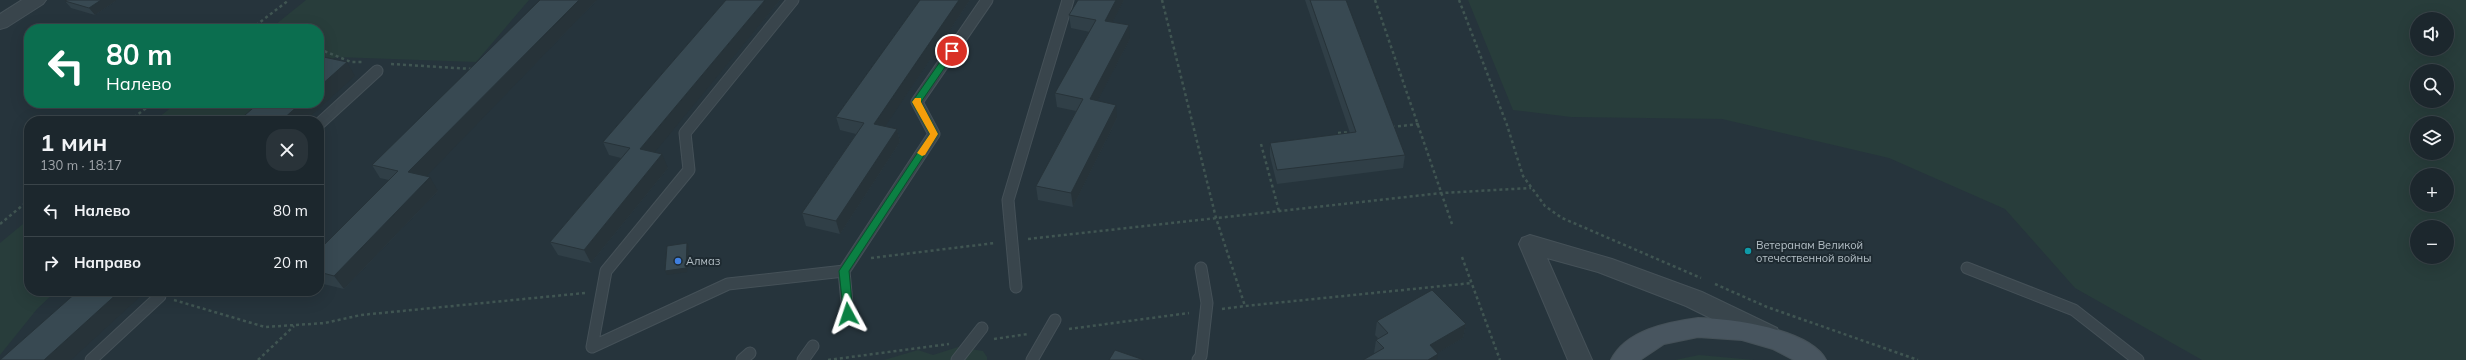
<!DOCTYPE html>
<html lang="ru">
<head>
<meta charset="utf-8">
<style>
	body { margin:0; font-family:Mulish,sans-serif; background:#293339; color:#f1f3f6; height:100vh; display:flex; flex-direction:column; font-size:15px; white-space:nowrap }
	* { box-sizing:border-box; margin:0 }
	p { font-size:13px; color:#a0a5aa }
	.icon { flex:none; width:22px; height:22px; fill:none; stroke:currentColor; stroke-width:2; stroke-linecap:round; stroke-linejoin:round }
	.map { position:relative; flex:1; overflow:hidden }
	.sheet { position:absolute; left:24px; top:116px; width:300px; height:180px; display:flex; flex-direction:column; background:#1c272d; border-radius:16px; box-shadow:0 4px 16px #0002,0 0 0 1px #3a4449 }
	.sheet>* { flex:none }
	.top-card { position:absolute; left:24px; top:24px; width:300px; height:84px; border-radius:16px; box-shadow:0 4px 16px #0002,0 0 0 1px #3a4449; background:#0b6e4f; color:#fff; overflow:hidden }
	.tools { position:absolute; left:2410px; top:12px; display:grid; gap:8px }
	.tools a { display:grid; place-items:center; width:44px; height:44px; border-radius:50%; background:#1c272d; box-shadow:0 4px 16px #0002,0 0 0 1px #3a4449; font-size:20px }
	.pin { position:absolute; display:grid; place-items:center; width:34px; height:34px; color:#fff; margin:-17px; border:2px solid #fff; border-radius:50%; box-shadow:0 1px 4px #0007 }
	.me { position:absolute; width:44px; margin:-22px; rotate:355deg; stroke-linejoin:round; filter:drop-shadow(0 0 3px #0008) }
	.turn { display:flex; align-items:center; gap:14px; height:84px; padding:0 16px; font-size:18px }
	.turn .icon { width:52px; height:52px; stroke-width:2.5 }
	.turn b { display:block; font-size:28px; line-height:34px }
	.round { display:grid; place-items:center; flex:none; width:42px; height:42px; border-radius:16px; background:#293339 }
	.overview { display:flex; align-items:center; justify-content:space-between; height:68px; padding:0 16px }
	h1 { font-size:24px; font-weight:700; line-height:30px }
	ul { padding:0; list-style:none }
	li { display:flex; align-items:center; gap:12px; height:52px; padding:0 16px; border-top:1px solid #3a4449 }
	li div { flex:1 }
	li b { display:block; font-size:15px }
	li em { font-style:normal }
	.map>svg:first-child { display:block }
	.green { fill:#283d3b; fill-rule:evenodd }
	.lines { fill:none; stroke-linecap:round; stroke-linejoin:round }
	.service-casing { stroke:#455158; stroke-width:13 }
	.minor-casing { stroke:#455158; stroke-width:2 }
	.tertiary-casing { stroke:#455158; stroke-width:2 }
	.secondary-casing { stroke:#455158; stroke-width:2 }
	.path { stroke:#405552; stroke-width:2.5; stroke-dasharray:3 3; stroke-linecap:butt }
	.service { stroke:#39454c; stroke-width:11 }
	.minor { fill:#39454c; fill-rule:evenodd }
	.tertiary { fill:#39454c; fill-rule:evenodd }
	.secondary { fill:#48555f; fill-rule:evenodd }
	.wall { fill:#303f47 }
	.shaded-wall { fill:#273339 }
	.building { fill:#384952; stroke:#273339 }
	.route { fill:#0b8043; stroke:#07532c }
	.slow { fill:#f59e0b }
	.culture-dot { fill:#0f9aa8; stroke:#1e2a31; stroke-width:1.5 }
	.shop-dot { fill:#3f7fe0; stroke:#1e2a31; stroke-width:1.5 }
	.labels { text-anchor:middle; dominant-baseline:central; stroke-width:4; stroke-linejoin:round; paint-order:stroke }
	.poi-label { font-size:11px; fill:#b5c0c7; stroke:#1e2a31; text-anchor:start }
</style>
</head>
<body>
<div class="map">
<svg width="2466" height="360" viewBox="0 0 2466 360">
	<rect width="100%" height="100%" fill="#26343c"/>
	<path class="green" d="M306,0h223l-53,62 -140,-5 -17,10v-38h-49z
		M1468,0h998v360h-264l-127,-72 -70,-79 -116,-51 -167,-39 -151,-2 -58,-7zM2417,19h30v30h-30zM2417,71h30v30h-30zM2417,123h30v30h-30zM2417,175h30v30h-30zM2417,227h30v30h-30z
		M177,103h90l-20,18h-93z
		M29,219v72h27l-19,18 -37,46v-112z
		M958,347l25,4 4,6v3h-103l34,-10 15,5z
		M1699,355l55,5h-79z"/>
	<g class="lines">
		<defs>
			<path id="service" d="M793,0l-108,133 4,37 -83,101 -14,76 136,-63 116,-13
				M319,124l58,-53
				M1967,268l107,42 64,50
				M1016,287l-8,-87 60,-200
				M848,314l-4,-43 90,-137 -17,-32 70,-102
				M91,360l69,-64v-5
				M742,360l8,-7
				M803,360l10,-14
				M957,360l25,-32
				M1032,360l23,-40
				M1198,360l3,-4 6,-53 -6,-35"/>
			<path id="minor" d="M22,0h24l-3,4 -36,23 -7,2v-15z"/>
			<path id="tertiary" d="M1530,235l82,24 90,33 75,36 3,7 -3,7 -9,3 -9,-3 -73,-36 -88,-34 -51,-14 45,102h-24l-49,-116 3,-6z"/>
			<path id="secondary" d="M1698,318c32,0 112,11 128,42h-32l-21,-11 -31,-9 -44,-3 -34,7 -24,16h-29c15,-30 57,-38 87,-42z"/>
		</defs>
		<use href="#service" class="service-casing"/>
		<use href="#minor" class="minor-casing"/>
		<use href="#tertiary" class="tertiary-casing"/>
		<use href="#secondary" class="secondary-casing"/>
		<path class="path" d="M1162,0l54,218 29,88 227,-23
			M1375,0l77,224
			M1459,0l48,125 16,51 22,30 17,12 139,60
			M256,25l10,4
			M251,29l38,-29
			M319,49l32,13h11
			M391,64l81,5
			M129,121l24,-18
			M1392,127l27,-3
			M1338,133l15,-1
			M1261,144l18,67
			M0,224l29,-24
			M1028,239l414,-46 89,-5
			M1462,257l38,103
			M871,258l124,-15
			M1715,284l52,23 151,53
			M174,300l91,27 60,-4 36,-8 224,-22
			M1222,309l23,-3
			M1069,329l120,-16
			M994,339l34,-5
			M258,360l36,-34
			M828,360l121,-16"/>
		<use href="#service" class="service"/>
		<use href="#minor" class="minor"/>
		<use href="#tertiary" class="tertiary"/>
		<use href="#secondary" class="secondary"/>
	</g>
	<path class="wall" d="M67,0h50l-22,15 -24,-7 -6,-7z
		M597,0l-171,176 12,15 -94,98 -25,-6v-11l70,-92 -9,-2 -8,-13z
		M726,0h54l-126,152 14,16 -77,95 -33,-8 -8,-13 71,-84 -12,-3 -6,-13z
		M920,0h50l-85,126 12,3 3,13 -60,92 -34,-8 -4,-13 54,-79 -16,-4 -4,-13z
		M1078,0h46l-12,22 18,17 -33,62 20,17 -44,89 -35,-7 -2,-14 40,-75 -19,-4 -2,-14 35,-61 -19,-4 -2,-13z
		M1305,0h41l59,155 -2,13 -126,16 -7,-28v-13l80,-10z
		M1377,321l89,3 -3,14 -26,15h-63l2,-13 2,-2 -3,-3z"/>
	<path class="shaded-wall" d="M101,0h16l-22,15 -6,-7z
		M579,0h18l-180,186 -9,-14z
		M765,0h15l-134,163 -6,-14z
		M959,0h11l-92,137 -4,-13z
		M1116,0h8l-18,34 -1,-13z
		M1129,25l1,14 -39,74 -1,-14z
		M347,62l8,14 -50,45h-24l20,-18h18v-16z
		M1116,105l1,13 -44,89 -2,-14z
		M897,129l3,13 -60,92 -4,-13z
		M662,154l6,14 -77,95 -7,-13z
		M430,177l8,14 -94,98 -10,-13z
		M687,243l2,3 -2,26 -20,3 -2,-4z
		M120,291h20l3,3 -72,66h-27z
		M1466,324l-3,14 -36,21 3,-14z
		M1438,354l-1,6h-9z"/>
	<path class="building" d="M67,0h34l-12,8 -24,-7z
		M540,0h39l-171,172 22,5 -96,99 -15,-4v-22l79,-79 -26,-6z
		M726,0h39l-125,149 22,5 -78,96 -34,-8 80,-94 -27,-6z
		M920,0h39l-85,124 23,5 -61,92 -34,-8 62,-90 -28,-6z
		M1078,0h38l-11,21 24,4 -39,74 26,6 -45,88 -35,-7 47,-87 -28,-6 41,-73 -27,-5z
		M1310,0h36l59,155 -128,15 -7,-27 86,-11z
		M319,56l28,6 -28,25z
		M259,103h42l-20,18h-43z
		M687,243l-1,25 -21,3 2,-25z
		M1432,290l34,34 -36,21 8,9 -10,6h-65l21,-12 -8,-8 12,-7 -11,-12z
		M78,291h42l-76,69h-44z
		M1115,350l29,10h-35z"/>
	<path class="route" d="M949,49l7,2 -35,51 17,32 -89,137 4,43 -1,3h-8l-5,-46 91,-137 -18,-32z"/>
	<path class="slow" d="M915,98h6v4l17,32 -13,21 -3,1 -5,-3 13,-19 -18,-32z"/>
	<circle class="culture-dot" cx="1748" cy="251" r="4"/>
	<circle class="shop-dot" cx="678" cy="261" r="4"/>
	<g class="labels">
		<g class="poi-label">
			<text x="1756" y="245">Ветеранам Великой<tspan x="1756" dy="13">отечественной войны</tspan></text>
			<text x="686" y="261">Алмаз</text>
		</g>
	</g>
</svg>
<div class="tools">
<a><svg class="icon" aria-label="sound" viewBox="0 0 24 24"><path d="M4 9h4l5-4v14l-5-4H4zM17 9q2 3 0 6"/></svg></a>
<a><svg class="icon" aria-label="search" viewBox="0 0 24 24"><circle cx="10" cy="10" r="6"/><path d="M15 15l6 6"/></svg></a>
<a><svg class="icon" aria-label="layers" viewBox="0 0 24 24"><path d="M12 4l9 5-9 5-9-5zM3 14l9 5 9-5"/></svg></a>
<a>+</a>
<a>−</a>
</div>
<div class="pin" style="left:952px;top:51px;background:#d93025"><svg class="icon" aria-label="arrive" viewBox="0 0 24 24"><path d="M6 21V4h12l-3 4 3 4H6"/></svg></div>
<svg class="me" style="left:848px;top:314px" viewBox="-20 -20 40 40"><path d="M0-17L14 15 0 8-14 15z" fill="#0b8043" stroke="#fff" stroke-width="4"/></svg>
<div class="top-card">
<div class="turn"><svg class="icon" aria-label="left" viewBox="0 0 24 24"><path d="M17 20v-9H6M10 6l-5 5 5 5"/></svg><div><b>80 m</b>Налево</div></div>
</div>
<section class="sheet">
<div class="overview"><div><h1>1 мин</h1><p>130 m · 18:17</p></div><a class="round"><svg class="icon" aria-label="close" viewBox="0 0 24 24"><path d="M6 6l12 12M18 6L6 18"/></svg></a></div>
<ul>
<li><svg class="icon" aria-label="left" viewBox="0 0 24 24"><path d="M17 20v-9H6M10 6l-5 5 5 5"/></svg><div><b>Налево</b></div><em>80 m</em></li>
<li><svg class="icon" aria-label="right" viewBox="0 0 24 24"><path d="M7 20v-9h11M14 6l5 5-5 5"/></svg><div><b>Направо</b></div><em>20 m</em></li>
</ul>
</section>
</div>
</body>
</html>
